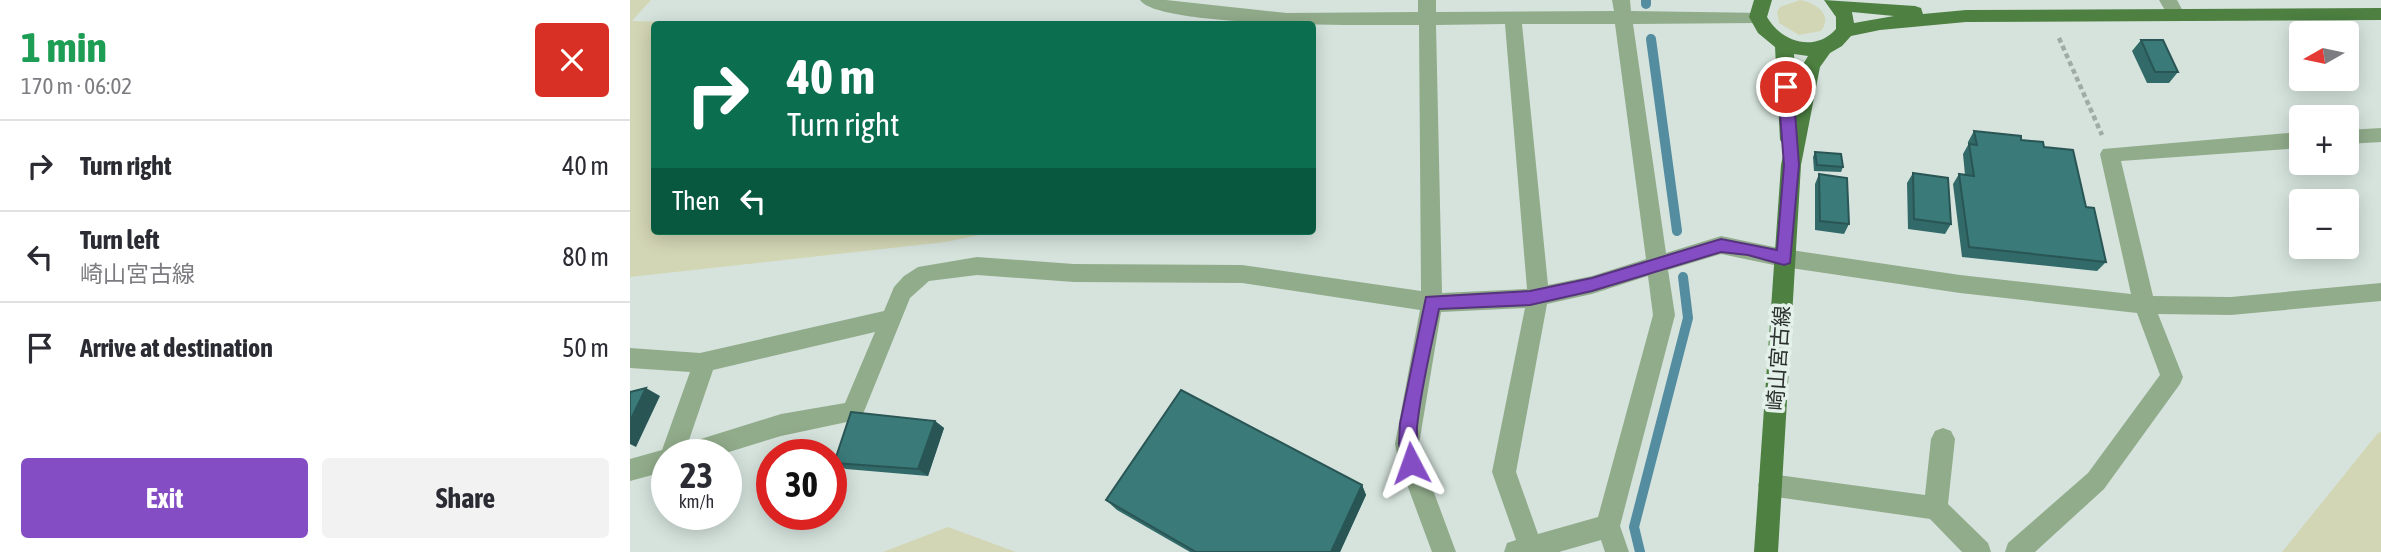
<!DOCTYPE html>
<html lang="en">
<head>
<meta charset="utf-8">
<style>
	body { margin:0; font-family:"Asap Condensed","Noto Sans JP",sans-serif; background:#f2f2f3; color:#2b2b33; height:100vh; display:flex; flex-direction:column; font-size:26px; white-space:nowrap }
	* { box-sizing:border-box; margin:0 }
	p { font-size:23px; color:#7c7c81 }
	.icon { flex:none; width:38px; height:38px; fill:none; stroke:currentColor; stroke-width:2; stroke-linecap:round; stroke-linejoin:round }
	.map { position:relative; flex:1; overflow:hidden }
	.drawer { display:flex; flex-direction:column; background:#fff; width:630px }
	.drawer>* { flex:none }
	.top-card { position:absolute; left:21px; top:21px; width:665px; height:214px; border-radius:7px; box-shadow:0 4px 18px #0003; background:#0b6e4f; color:#fff; overflow:hidden }
	.needle { width:46px; rotate:261deg }
	.controls { position:absolute; left:1659px; top:21px; display:grid; gap:14px }
	.controls a { display:grid; place-items:center; width:70px; height:70px; border-radius:7px; background:#fff; box-shadow:0 4px 18px #0003; font-size:35px }
	.speed { position:absolute; left:21px; top:439px; display:flex; gap:14px; font-size:35px; font-weight:700; text-align:center }
	.speed>* { display:grid; place-content:center; width:91px; height:91px; border-radius:50%; background:#fff; box-shadow:0 4px 18px #0003; line-height:1 }
	.speed small { font-size:18px; font-weight:400 }
	.speed .limit { border:10px solid #d22; background:#fff; color:#111 }
	.pin { position:absolute; display:grid; place-items:center; width:60px; height:60px; color:#fff; margin:-30px; border:4px solid #fff; border-radius:50%; box-shadow:0 2px 7px #0007 }
	.me { position:absolute; width:77px; margin:-38px; rotate:356deg; stroke-linejoin:round; filter:drop-shadow(0 0 5px #0008) }
	.turn { display:flex; align-items:center; gap:24px; height:147px; padding:0 21px; font-size:32px }
	.turn .icon { width:91px; height:91px; stroke-width:2.5 }
	.turn b { display:block; font-size:49px; line-height:60px }
	.then { display:flex; align-items:center; height:66px; padding:0 21px; background:#0003; gap:14px; font-size:26px }
	.round { display:grid; place-items:center; flex:none; width:74px; height:74px; border-radius:7px; background:#f2f2f3 }
	.headline { display:flex; align-items:center; justify-content:space-between; height:119px; padding:0 21px }
	h1 { font-size:42px; font-weight:700; line-height:52px; color:#1e9e55 }
	.cta { display:flex; gap:14px; margin-top:auto; padding:14px 21px }
	.cta a { flex:1; height:80px; border-radius:7px; background:#854dc4; color:#fff; font-size:28px; font-weight:700; line-height:80px; text-align:center }
	.cta a+a { background:#f2f2f3; color:#2b2b33 }
	ul { padding:0; list-style:none }
	li { display:flex; align-items:center; gap:21px; height:91px; padding:0 21px; border-top:2px solid #e1e1e2 }
	li div { flex:1 }
	li b { display:block; font-size:26px }
	li em { font-style:normal }
	main { display:flex; flex:1; min-height:0 }
	.map>svg:first-child { display:block }
	.green { fill:#d3d6b5 }
	.lines { fill:none; stroke-linecap:round; stroke-linejoin:round }
	.stream { stroke:#548da0; stroke-width:10 }
	.path { stroke:#a0aaa6; stroke-width:4.5; stroke-dasharray:5 3.5; stroke-linecap:butt }
	.minor { fill:#91ac8b; fill-rule:evenodd }
	.major { fill:#4d8041; fill-rule:evenodd }
	.wall { fill:#326a69 }
	.shaded-wall { fill:#295655 }
	.building { fill:#3a7b7a; stroke:#295655; stroke-width:2 }
	.route { fill:#854dc4; stroke:#56327f; stroke-width:2 }
	.labels { text-anchor:middle; dominant-baseline:central; stroke-width:7; stroke-linejoin:round; paint-order:stroke }
	.street-label { font-size:21px; fill:#2b302e; stroke:#e3f1ea }
</style>
</head>
<body>
<main>
<section class="drawer">
<div class="headline"><div><h1>1 min</h1><p>170 m · 06:02</p></div><a class="round" style="background:#d93025;color:#fff"><svg class="icon" aria-label="close" viewBox="0 0 24 24"><path d="M6 6l12 12M18 6L6 18"/></svg></a></div>
<ul>
<li><svg class="icon" aria-label="right" viewBox="0 0 24 24"><path d="M7 20v-9h11M14 6l5 5-5 5"/></svg><div><b>Turn right</b></div><em>40 m</em></li>
<li><svg class="icon" aria-label="left" viewBox="0 0 24 24"><path d="M17 20v-9H6M10 6l-5 5 5 5"/></svg><div><b>Turn left</b><p>崎山宮古線</p></div><em>80 m</em></li>
<li><svg class="icon" aria-label="arrive" viewBox="0 0 24 24"><path d="M6 21V4h12l-3 4 3 4H6"/></svg><div><b>Arrive at destination</b></div><em>50 m</em></li>
</ul>
<div class="cta"><a>Exit</a><a>Share</a></div>
</section>
<div class="map">
<svg width="1751" height="552" viewBox="0 0 1751 552">
	<rect width="100%" height="100%" fill="#d6e3dd"/>
	<path class="green" d="M0,0h21l-19,21 135,3h-113v207h344l-52,11 -316,35z
		M1170,0c15,3 34,14 21,31l-22,4 -20,-12 -2,-11 3,-5z
		M1751,432v120h-99l96,-119z
		M318,527l68,25h-133z"/>
	<g class="lines">
		<path class="stream" d="M1016,0v4
			M1021,39l26,192
			M1010,552l-6,-25 54,-209 -5,-41"/>
		<path class="path" d="M1429,38l43,97"/>
		<path class="minor" d="M510,0h26l121,13 131,-1v-12h18v12l178,-1 -2,-11h18l1,11 133,2 3,4 -3,4 -6,2 -125,1 33,229 55,-17 63,13 176,26 171,19 -31,-140 3,-5 198,-17v16l-180,13 32,135 78,1 150,-14v18l-150,14 -73,-1 25,63 -3,7 -76,105 -69,63h-30l3,-9 80,-70 72,-98 -23,-62 -177,-20 -176,-26 -63,-13 -53,16 7,45 -55,211 9,26h-24l-4,-12 -42,12h-55l3,-9 9,-3 -24,-68 33,-164 -84,4 -22,132 4,19 33,89h-24l-33,-89 -4,-19 25,-134 -178,-27 -168,-1 -97,-7 -48,6 -19,17 -49,121 -80,17 -62,19h-52v16l-37,10v-22l32,-9 28,-78 -60,-4v-20l70,5 184,-42 10,-24 10,-11 14,-9 59,-10 97,7 168,1 179,26 -2,-266c-41,0 -261,3 -279,-25zM875,24l22,265 -85,4 -6,-268zM892,24h93l31,235 -54,17 -44,9zM1018,276l5,39 -55,202 -60,17 -22,-62 31,-168 45,-10zM245,332l-30,71 -64,11 -93,29 25,-73z
			M1529,0h18l8,15 -3,4h-12z
			M1751,128v14l-34,2v-14z
			M1313,428l8,3 4,8 -7,65 40,39 3,9h-29l-32,-33 -160,-23 -8,-3 -4,-8 4,-8 8,-3 155,21 6,-56 4,-8z"/>
		<path class="major" d="M1124,0h18l-5,17c14,25 48,36 69,12v-12l-12,-17 91,6 6,2 2,6 43,-4 415,-2v12l-415,2 -86,8 -29,6 -9,10 -12,7 -10,14 -19,98 -23,387h-24l27,-387 4,-19 -5,-6 -5,-93 -17,-14 -9,-16zM1222,12l42,4 -40,7zM1164,54l14,2 -6,10 -6,27z"/>
	</g>
	<path class="wall" d="M1511,40l37,32 -9,11h-22l-15,-32z
		M1344,131l47,9 23,7 42,60 20,55 -9,9 -135,-14 -9,-73 6,-10 6,1 -2,-21 5,-9v-3z
		M1185,152l28,15 -2,5 -27,-1 -1,-14z
		M1283,173l38,51 -6,10 -37,-5 -1,-46z
		M1189,174l30,50 -5,10 -29,-4v-46z
		M305,421l9,7 -16,48 -82,-7 -12,-6z
		M732,485l4,10 -26,57h-150l-73,-42 -11,-10z"/>
	<path class="shaded-wall" d="M16,388l14,8 -24,51 -6,-3v-23z
		M305,421l9,7 -16,48 -10,-7z
		M732,485l4,10 -26,57h-9z"/>
	<path class="building" d="M1511,40h22l15,32h-23z
		M1344,131l47,5v4l22,2 1,5 29,3 13,57 8,1 12,54 -137,-15 -10,-73 15,2 -5,-32 8,1z
		M1185,152l26,2 2,13 -26,-2z
		M1283,173l35,5 3,46 -37,-5z
		M1189,174l28,4 2,46 -29,-3z
		M16,388l-16,33v-29z
		M551,390l181,95 -31,67h-135l-90,-52z
		M221,412l84,9 -17,48 -84,-6z"/>
	<path class="route" d="M1156,81l7,6 6,78 -9,98 -6,2 -36,-10 -27,-3 -129,39 -62,14 -91,4c-8,39 -18,78 -22,118 -1,13 5,31 0,42l-6,3 -6,-3 -6,-25 1,-20 26,-127 104,-6 62,-13 129,-39 56,11 7,-85 -6,-78z"/>
	<g class="labels">
		<g class="street-label">
			<text transform="translate(1148 358) rotate(-86)">崎山宮古線</text>
		</g>
	</g>
</svg>
<div class="controls">
<a><svg class="needle" viewBox="-14 -14 28 28"><path d="M0-13l5 13h-10z" fill="#e53935"/><path d="M0 13l5-13h-10z" fill="#7c7c81"/></svg></a>
<a>+</a>
<a>−</a>
</div>
<div class="speed"><div>23<small>km/h</small></div><div class="limit">30</div></div>
<div class="pin" style="left:1156px;top:87px;background:#d93025"><svg class="icon" aria-label="arrive" viewBox="0 0 24 24"><path d="M6 21V4h12l-3 4 3 4H6"/></svg></div>
<svg class="me" style="left:781px;top:463px" viewBox="-20 -20 40 40"><path d="M0-17L14 15 0 8-14 15z" fill="#854dc4" stroke="#fff" stroke-width="4"/></svg>
<div class="top-card">
<div class="turn"><svg class="icon" aria-label="right" viewBox="0 0 24 24"><path d="M7 20v-9h11M14 6l5 5-5 5"/></svg><div><b>40 m</b>Turn right</div></div>
<div class="then">Then<svg class="icon" aria-label="left" viewBox="0 0 24 24"><path d="M17 20v-9H6M10 6l-5 5 5 5"/></svg></div>
</div>
</div>
</main>
</body>
</html>
